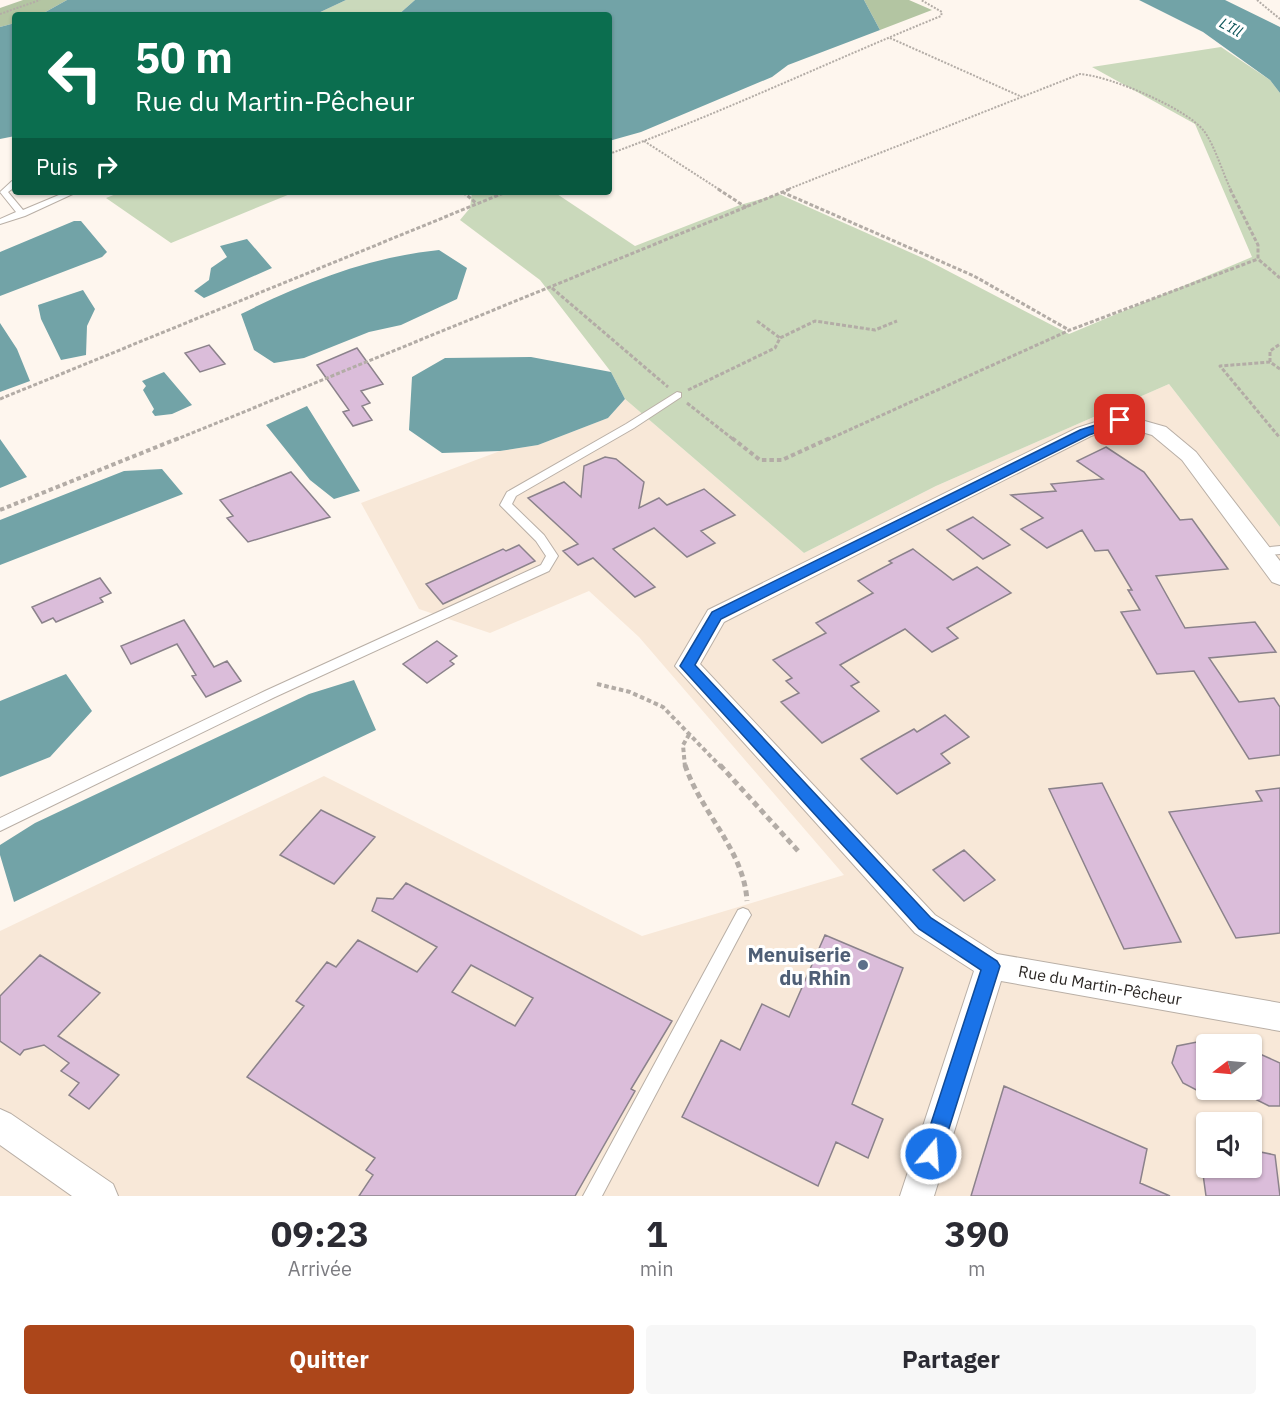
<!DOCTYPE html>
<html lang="fr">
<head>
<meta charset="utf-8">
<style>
	body { margin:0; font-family:"IBM Plex Sans",sans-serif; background:#f7f7f7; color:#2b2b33; height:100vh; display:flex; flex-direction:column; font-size:22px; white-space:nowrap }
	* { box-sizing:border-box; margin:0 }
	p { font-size:20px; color:#7c7c81 }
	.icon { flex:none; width:33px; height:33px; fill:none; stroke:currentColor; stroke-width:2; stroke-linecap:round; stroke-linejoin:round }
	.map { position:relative; height:1196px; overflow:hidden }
	.side { display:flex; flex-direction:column; background:#fff; flex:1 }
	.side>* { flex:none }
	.hud { position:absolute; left:12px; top:12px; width:600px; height:183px; border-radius:6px; box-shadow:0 2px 4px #0004; background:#0b6e4f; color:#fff; overflow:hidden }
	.needle { width:39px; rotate:254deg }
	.tools { position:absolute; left:1196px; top:1034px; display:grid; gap:12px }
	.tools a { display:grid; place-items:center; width:66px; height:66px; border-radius:6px; background:#fff; box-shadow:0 2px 4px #0004; font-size:30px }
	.pin { position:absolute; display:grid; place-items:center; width:51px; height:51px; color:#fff; margin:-26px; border-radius:12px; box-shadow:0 3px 9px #0006 }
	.me { position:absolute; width:66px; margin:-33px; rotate:18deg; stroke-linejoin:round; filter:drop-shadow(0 0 4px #0008) }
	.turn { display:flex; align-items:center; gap:21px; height:126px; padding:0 24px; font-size:27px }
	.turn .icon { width:78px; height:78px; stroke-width:2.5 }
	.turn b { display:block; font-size:42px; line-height:51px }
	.then { display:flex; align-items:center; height:57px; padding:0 24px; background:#0003; gap:12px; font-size:22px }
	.eta { display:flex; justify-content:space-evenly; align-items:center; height:102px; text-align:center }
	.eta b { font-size:36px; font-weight:800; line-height:42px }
	.cta { display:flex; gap:12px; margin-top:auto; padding:12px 24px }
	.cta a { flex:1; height:69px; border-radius:6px; background:#ac461a; color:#fff; font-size:24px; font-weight:800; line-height:69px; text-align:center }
	.cta a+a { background:#f7f7f7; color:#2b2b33 }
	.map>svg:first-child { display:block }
	.built { fill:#f8e8d8; fill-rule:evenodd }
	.green { fill:#cad9bb }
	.forest { fill:#b3c5a2 }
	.water { fill:#72a3a7 }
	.building { fill:#dbbdda; stroke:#8b828b; stroke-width:1.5; fill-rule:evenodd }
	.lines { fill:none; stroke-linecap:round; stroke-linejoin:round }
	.lane-casing { stroke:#b9afa6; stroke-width:2 }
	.street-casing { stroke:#b9afa6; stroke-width:2 }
	.path-far3 { stroke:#b3aca6; stroke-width:2; stroke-dasharray:2 1.5; stroke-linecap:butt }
	.path-far2 { stroke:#b3aca6; stroke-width:3; stroke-dasharray:4 2; stroke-linecap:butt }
	.path-far1 { stroke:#b3aca6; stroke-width:4; stroke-dasharray:4.5 3; stroke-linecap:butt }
	.path { stroke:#b3aca6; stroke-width:5; stroke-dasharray:6 4; stroke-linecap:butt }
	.lane { fill:#fff; fill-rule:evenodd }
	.street { fill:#fff; fill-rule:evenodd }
	.route { fill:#1a73e8; stroke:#114b97; stroke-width:1.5 }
	.service-dot { fill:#5c6f8a; stroke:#fff; stroke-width:2 }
	.labels { text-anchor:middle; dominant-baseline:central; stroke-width:6; stroke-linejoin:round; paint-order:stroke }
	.far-water-label { font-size:15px; font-style:italic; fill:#0d555a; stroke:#fff }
	.street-label { font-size:16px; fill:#292522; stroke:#fff }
	.near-service-label { font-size:20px; font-weight:bold; fill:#4e5e75; stroke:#fff; text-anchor:end }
</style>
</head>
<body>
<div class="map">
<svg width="1280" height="1196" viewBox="0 0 1280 1196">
	<rect width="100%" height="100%" fill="#fef6ee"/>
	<path class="built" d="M1169,384l111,143v669h-1280v-265l324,-155 318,160 202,-61 -205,-238 -50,-46 -99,42 -71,-24 -58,-106 139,-52 38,-6 70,-27 17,-19 179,154 132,-67zM1206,1044h45v45h-45zM1206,1122h45v45h-45z"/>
	<path class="green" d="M346,0h69l-17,15h-84z
		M1221,47l49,33 10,13v434l-111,-143 -233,102 -132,67 -179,-154 -14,-27 -71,-92 -80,-60 10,-12 2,-16h82l81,54 105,-41 39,-11 146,65 144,75 183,-77 -57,-133 -103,-57z
		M121,192h174l-124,51 -65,-45z"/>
	<path class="forest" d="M23,0h44l-27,15h-25v8l-15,4v-19z
		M864,0h45l23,10 -52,20z"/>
	<path class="water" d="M67,0h279l-32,15h-274z
		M415,0h449l16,30 -92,35 -16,12 -131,55 -32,9v-126h-211z
		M1139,0h86l55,27v66l-10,-13 -67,-48z
		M15,23v113l-15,3v-112z
		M74,221h7l26,31 -5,5 -102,39v-44z
		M247,239l25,29 -68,30 -10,-7 15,-11 2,-12 16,-11 -7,-11z
		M439,250l28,18 -10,31 -56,26 -32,7 -65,26 -30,5 -20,-13 -13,-36c62,-31 128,-57 198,-64z
		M83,290l12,19 -8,17 -1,29 -25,5 -20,-41 -3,-14z
		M0,323l17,26 13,32 -30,11z
		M531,357l80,15 14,27 -17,19 -70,27 -38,6 -58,2 -33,-23 3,-53 33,-19z
		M164,372l28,33 -20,9 -17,2 -3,-4 2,-3 -11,-19 3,-4 -4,-5z
		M307,406l53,85 -26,8 -24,-19 -44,-55z
		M0,439l27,38 -27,11z
		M162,469l21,25 -183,71v-45l124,-49z
		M66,674l26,37 -42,46 -50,20v-76z
		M354,680l22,50 -362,172 -14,-47v-10l35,-22 274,-129z"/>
	<path class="building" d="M209,345l16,19 -25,8 -15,-19z
		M357,348l26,36 -22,7 9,12 -8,3 10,14 -19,6 -10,-14 6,-2 -32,-45z
		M1106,447l38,25 36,48 12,-1 36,50 -72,7 29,52 70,-6 21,30 -67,6 30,44 35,-4 6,9v48l-31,4 -55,-88 -37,3 -36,-62 19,-2 -12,-20h4l-24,-40 -13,1 -13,-21 -35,18 -26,-19 22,-11 -32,-23 45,-4 -5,-7 52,-5 -26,-18z
		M605,457l11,2 28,23 -5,26 20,-10 8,7 37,-16 31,26 -34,16 14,12 -28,14 -33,-29 -41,21 42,38 -20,10 -42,-39 -15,7 -15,-14 15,-7 -50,-46 36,-16 17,15 3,-31z
		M291,472l39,45 -82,25 -21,-24 6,-2 -13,-16z
		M973,517l37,28 -27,14 -36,-29z
		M519,545l16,16 -92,43 -17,-20 77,-35 3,2z
		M913,549l40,31 24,-13 34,26 -64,35 11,10 -26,14 -27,-23 -65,36 19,17 -8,4 28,25 -57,32 -41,-41 18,-9 -13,-12 6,-3 -19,-18 53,-27 -10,-10 57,-30 -15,-12 34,-18 -3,-2z
		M100,578l11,15 -11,5 3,4 -47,20 -3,-4 -11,5 -10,-16z
		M184,620l30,47 13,-6 14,20 -35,16 -14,-21 4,-1 -19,-31 -46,20 -10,-18z
		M437,641l20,15 -7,5 4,3 -27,19 -24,-19z
		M945,715l24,22 -28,17 9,9 -53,31 -36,-35 53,-30 3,3z
		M1102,783l79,159 -57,7 -75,-160z
		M1280,788v145l-44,5 -67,-126 93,-11 -6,-10z
		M321,810l54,27 -41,47 -54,-29z
		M964,850l31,30 -31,21 -31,-31z
		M406,883l266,138 -41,68 4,2 -60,105h-216l14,-21 -7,-5 9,-12 -128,-81 57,-71 -8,-5 31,-39 9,5 22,-27 59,32 20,-25 -65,-36 5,-13 16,1zM471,965l62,33 -18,28 -63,-34z
		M825,935l78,33 -51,136 31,15 -15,39 -32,-16 -18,44 -136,-69 39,-77 19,10 22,-46 27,13z
		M40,955l60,38 -42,43 61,39 -30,34 -20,-14 10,-12 -18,-12 8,-8 -25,-18 -20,5 -4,5 -20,-14v-45z
		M1197,1042l9,4v49l-23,-12 -11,-20 5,-17z
		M1251,1054h9l20,9v43h-11l-18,-9z
		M1004,1086l143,63 -7,34 30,13h-199z
		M1251,1150l24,5 5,41h-74l-4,-29h49z"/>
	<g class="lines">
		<defs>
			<path id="lane" d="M12,181h3v6l-7,5 15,18 43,-18h11l-52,24 -25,8v-5l16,-7 -16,-20z
				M677,392l4,1v4l-47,31 -118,68 -4,8 32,31 14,21 -9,15 -274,126 -275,134v-13l265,-127 276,-126 5,-9 -10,-15 -36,-36 7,-13 119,-68z
				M1280,546v8l-18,2 -6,-4 6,-4z
				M743,908l5,2 3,5 -3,5 -146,276h-19l155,-286z"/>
			<path id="street" d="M1120,414l46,13 30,25 84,109v24l-8,-3 -90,-122 -30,-25 -31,-9 -30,10 -367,186 -24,42 235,251 62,39 283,49v28l-279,-50 -67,215h-34l74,-225 -59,-38 -240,-267 33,-56 369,-182z
				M0,1109l11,5 102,70 5,12h-46l-72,-51z"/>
		</defs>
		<use href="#lane" class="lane-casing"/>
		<use href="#street" class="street-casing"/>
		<path class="path-far3" d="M1257,0l23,19
			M0,14l40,-14
			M890,38l132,59
			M644,141l76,49
			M609,154c113,-41 221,-93 332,-138l1,-4 -21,-12
			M786,190l294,-116c30,2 106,34 124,57 12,17 18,41 27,59"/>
		<path class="path-far2" d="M718,189l29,19
			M1230,189l28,56v14l22,19
			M463,192l13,11
			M782,192l192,84 95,54
			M552,288l116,99
			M757,321l23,17
			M1270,362v-11l10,-7
			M1280,369l-10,-7 -50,4 60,72
			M688,390l87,-42 5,-10 35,-17 60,9 22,-9
			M0,399l506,-207
			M687,403l47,37
			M175,440l615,-251
			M827,440l243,-110 188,-71"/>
		<path class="path-far1" d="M732,438l28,22h22l48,-22
			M0,510l179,-72
			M597,684l33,8 33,15 58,60
			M685,767l-2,-22 7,-12"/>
		<path class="path" d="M685,765c16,48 59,85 62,136
			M720,765l79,87"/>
		<use href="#lane" class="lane"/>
		<use href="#street" class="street"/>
	</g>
	<path class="route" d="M1120,417l4,1v5l-35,12 -368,184 -26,46 236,253 66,43 3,5 -59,188 -3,7 -7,3 -7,-3 -3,-7 60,-184 -62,-41 -239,-263 32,-54 368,-182z"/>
	<circle class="service-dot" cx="863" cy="965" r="6"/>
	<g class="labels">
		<g class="far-water-label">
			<text transform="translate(1231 27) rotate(29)">L'Ill</text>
		</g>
		<g class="street-label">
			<text transform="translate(1100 985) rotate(10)">Rue du Martin-Pêcheur</text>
		</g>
		<g class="near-service-label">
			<text x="851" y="954">Menuiserie<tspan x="851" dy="23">du Rhin</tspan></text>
		</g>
	</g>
</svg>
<div class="tools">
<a><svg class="needle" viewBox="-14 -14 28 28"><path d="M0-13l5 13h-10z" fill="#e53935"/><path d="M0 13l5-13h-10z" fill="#7c7c81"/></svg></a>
<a><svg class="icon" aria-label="sound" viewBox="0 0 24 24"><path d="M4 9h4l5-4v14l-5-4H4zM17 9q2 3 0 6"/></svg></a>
</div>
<div class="pin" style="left:1120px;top:420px;background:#d93025"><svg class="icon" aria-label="arrive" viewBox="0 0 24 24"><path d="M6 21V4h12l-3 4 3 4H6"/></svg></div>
<svg class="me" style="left:931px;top:1154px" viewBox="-20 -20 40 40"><circle r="17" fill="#1a73e8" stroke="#fff" stroke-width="3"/><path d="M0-11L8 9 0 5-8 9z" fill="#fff"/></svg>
<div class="hud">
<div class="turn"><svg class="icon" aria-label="left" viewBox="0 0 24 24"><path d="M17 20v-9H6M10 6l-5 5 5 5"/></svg><div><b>50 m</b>Rue du Martin-Pêcheur</div></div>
<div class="then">Puis<svg class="icon" aria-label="right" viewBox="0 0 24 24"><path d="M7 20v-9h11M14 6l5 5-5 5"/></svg></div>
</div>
</div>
<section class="side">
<div class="eta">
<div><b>09:23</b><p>Arrivée</p></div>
<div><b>1</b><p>min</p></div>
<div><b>390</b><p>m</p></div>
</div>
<div class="cta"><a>Quitter</a><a>Partager</a></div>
</section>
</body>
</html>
